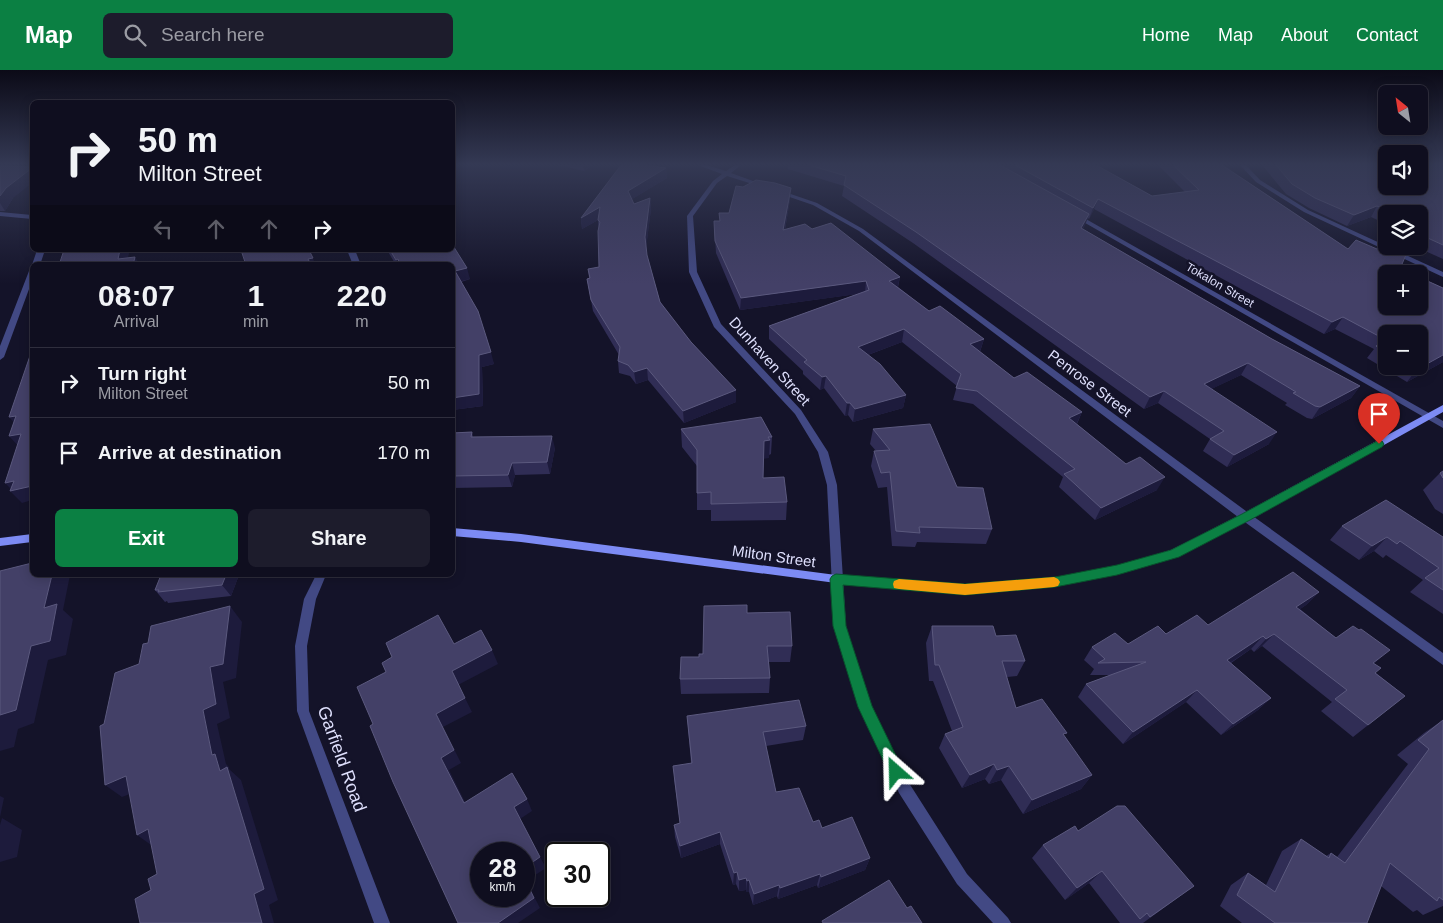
<!DOCTYPE html>
<html lang="en">
<head>
<meta charset="utf-8">
<style>
	body { margin:0; font-family:Arial,sans-serif; background:#1d1c2c; color:#f1f3f6; height:100vh; display:flex; flex-direction:column; font-size:19px; white-space:nowrap }
	* { box-sizing:border-box; margin:0 }
	p { font-size:16px; color:#9b9ca4 }
	.icon { flex:none; width:28px; height:28px; fill:none; stroke:currentColor; stroke-width:2; stroke-linecap:round; stroke-linejoin:round }
	.map { position:relative; flex:1; overflow:hidden }
	.side { position:absolute; left:30px; top:192px; width:425px; height:315px; display:flex; flex-direction:column; background:#0f0e1f; border-radius:8px; box-shadow:0 2px 12px #0003,0 0 0 1px #2f2e3d }
	.side>* { flex:none }
	.banner { position:absolute; left:30px; top:30px; width:425px; height:152px; border-radius:8px; box-shadow:0 2px 12px #0003,0 0 0 1px #2f2e3d; background:#0f0e1f; color:#f1f3f6; overflow:hidden }
	.needle { width:32px; rotate:330deg }
	.fabs { position:absolute; left:1378px; top:15px; display:grid; gap:10px }
	.fabs a { display:grid; place-items:center; width:50px; height:50px; border-radius:8px; background:#0f0e1f; box-shadow:0 2px 12px #0003,0 0 0 1px #2f2e3d; font-size:25px }
	.speed { position:absolute; left:470px; top:772px; display:flex; gap:10px; font-size:25px; font-weight:700; text-align:center }
	.speed>* { display:grid; place-content:center; width:65px; height:65px; border-radius:50%; background:#0f0e1f; box-shadow:0 2px 12px #0003,0 0 0 1px #2f2e3d; line-height:1 }
	.speed small { font-size:12px; font-weight:400 }
	.speed .limit { border:2px solid #111; border-radius:8px; background:#fff; color:#111 }
	.pin { position:absolute; display:grid; place-items:center; width:42px; height:42px; color:#fff; margin:-51px -21px; border-radius:50% 50% 50% 0; rotate:-45deg; box-shadow:0 0 5px #0007 }
	.pin .icon { rotate:45deg }
	.me { position:absolute; width:55px; margin:-28px; rotate:335deg; stroke-linejoin:round; filter:drop-shadow(0 0 4px #0008) }
	.turn { display:flex; align-items:center; gap:18px; height:105px; padding:0 25px; font-size:22px }
	.turn .icon { width:65px; height:65px; stroke-width:2.5 }
	.turn b { display:block; font-size:35px; line-height:42px }
	.lanes { display:flex; align-items:center; height:48px; padding:0 25px; background:#0003; justify-content:center; gap:25px; direction:ltr }
	.lanes .off { opacity:.35 }
	.eta { display:flex; justify-content:space-evenly; align-items:center; height:85px; text-align:center }
	.eta b { font-size:30px; font-weight:700; line-height:35px }
	.button { display:flex; gap:10px; margin-top:auto; padding:10px 25px }
	.button a { flex:1; height:58px; border-radius:8px; background:#0b8043; color:#fff; font-size:20px; font-weight:700; line-height:58px; text-align:center }
	.button a+a { background:#1d1c2c; color:#f1f3f6 }
	ul { padding:0; list-style:none }
	li { display:flex; align-items:center; gap:15px; height:70px; padding:0 25px; border-top:1px solid #2f2e3d }
	li div { flex:1 }
	li b { display:block; font-size:19px }
	li em { font-style:normal }
	header { display:flex; align-items:center; gap:30px; box-sizing:border-box; height:70px; padding:0 25px; background:#0b8043; color:#fff }
	header strong { font-size:24px }
	nav { display:flex; gap:28px; margin-inline-start:auto; font-size:18px }
	.search { width:350px; height:45px; background:#1d1c2c; display:flex; align-items:center; gap:12px; box-sizing:border-box; padding:0 18px; border-radius:8px; color:#9b9ca4; font-size:19px }
	.map>svg:first-child { display:block }
	.lines { fill:none; stroke-linecap:round; stroke-linejoin:round }
	.minor { fill:#424984; fill-rule:evenodd }
	.secondary { fill:#7d8bf4; fill-rule:evenodd }
	.wall { fill:#302d55; fill-rule:evenodd }
	.shaded-wall { fill:#1d1b3c }
	.building { fill:#434067; stroke:#5b597e; fill-rule:evenodd }
	.route { fill:#0b8043; stroke:#07532c }
	.slow { fill:#f59e0b }
	.labels { text-anchor:middle; dominant-baseline:central; stroke-width:5; stroke-linejoin:round; paint-order:stroke }
	.far-street-label { font-size:12px; fill:#dedffc; stroke:#141329 }
	.street-label { font-size:15px; fill:#dedffc; stroke:#141329 }
	.near-street-label { font-size:18px; fill:#dedffc; stroke:#141329 }
</style>
</head>
<body>
<header>
<strong>Map</strong>
<div class="search"><svg class="icon" aria-label="search" viewBox="0 0 24 24"><circle cx="10" cy="10" r="6"/><path d="M15 15l6 6"/></svg>Search here</div>
<nav><a>Home</a><a>Map</a><a>About</a><a>Contact</a></nav>
</header>
<div class="map">
<svg width="1443" height="853" viewBox="0 0 1443 853">
	<rect width="100%" height="100%" fill="#141329"/>
	<g class="lines">
		<path class="minor" d="M698,95h8l20,6 9,-6h6l-10,8 36,13 -5,1 -35,-11 -10,7 -24,33 4,56 24,52 80,86 27,42 9,33 9,141 25,80 38,77 58,91 41,44 3,5h-18l-36,-39 -58,-91 -40,-86 -25,-81 -7,-141 -9,-33 -23,-38 -81,-87 -25,-55 -2,-56 26,-35 9,-7z
			M1240,95h6l14,15 48,30 135,62v5l-139,-65 -48,-30z
			M775,120h4l38,13 46,26 387,285 193,139v12l-201,-145 -383,-289 -46,-26 -38,-13z
			M0,142l32,3v4l-32,-3z
			M1073,144h4l366,207v7l-370,-212z
			M37,180h8l-5,15h-8z
			M347,180h8l6,15h-8z
			M29,201h3v10l-28,76 -4,3v-14z
			M316,505h10l-10,24 -9,47 2,65 81,212h-16l-77,-212 -2,-65 9,-47z"/>
		<path class="secondary" d="M1443,335v7l-193,108 -72,36 -61,18 -62,12 -90,7 -129,-10 -315,-41 -69,-6v-8l69,6 315,41 129,10 90,-7 62,-12 54,-16 71,-36z
			M32,464v8l-32,4v-8z"/>
	</g>
	<path class="wall" d="M558,95h35l-9,6z
		M788,95h308l56,31 33,-4 -27,-27h64l126,84 54,15 24,16 17,8v74l-36,20 -40,-24 7,-9 -39,-20 -11,5 -230,-125 -5,10 -1,-1 -5,11 189,110 88,47 -9,12 -39,21 -5,-1 -22,-13 2,-2 -46,-28 -30,14 58,55 -42,23 -24,-16 7,-12 -52,-36 -14,6 -231,-166 -71,-47 2,-10 -56,-17zM1386,264l33,32h-33z
		M1262,95h181v94l-29,-13h5v-32h-33v10l-15,-7 -24,9 -38,-18 -23,-14z
		M0,96l13,32 -8,13h-5z
		M666,98l1,10 -35,21 2,5 16,-6 1,11 -5,38 1,8 13,47 76,100 -52,21 -36,-43 -12,4 -6,-8 -11,-3 -1,-12 1,-6 -26,-44 -6,-32 2,-1 -1,-9 11,-2 -1,-47 -16,9 -1,-11z
		M790,129l-5,31 27,-1 88,48 -2,10 31,24 55,28 -4,13 34,26 68,34 -5,12 80,66 -62,30 -36,-33 4,-10 -90,-73 -20,-4 4,-14 -55,-44 -34,13 38,40 -3,13 -50,14 -5,-7 -3,1 -21,-28 -4,2 -17,-16v-3l-34,-32v-13l88,-32 -117,16 -24,-57 -2,-32h6l-1,-8h10z
		M387,180h65l18,29 -9,3 33,82 -12,3 1,39 -31,4v-145h-56z
		M681,359l91,8 -1,17 -2,1v3h-5l-1,20 24,24 -1,18 -75,1v-11h-14v-44l-15,-19z
		M873,359l84,58 35,42 -6,15 -69,-2 -2,5 -23,-1 -5,-59 -9,1 -7,-22 3,-15h2l-6,-7z
		M472,362l1,5 82,11 -5,26 -35,1 -3,12 -60,1v-55z
		M1443,401v43l-8,-5 -12,-19 17,-17z
		M1342,456l101,11v77l-33,-22 13,-12 -37,-25 -3,3 -9,-7 -15,9 -29,-20z
		M161,505h78l-8,21 -63,7 -1,-2 -2,1 -10,-12z
		M1319,522l-13,13 -6,4 36,29 39,26 1,9 29,23 -52,41 -32,-26 11,-9 -70,-56 -8,6 -3,-3 -20,14 40,35 -13,12 -37,25 -35,-33 -63,42 -45,-47 8,-13 25,-9h-21l4,-6 -10,-9 8,-13 36,-3 38,-10 42,-9z
		M747,543l45,33 -2,16h-21l1,16 -1,15 -88,1 -1,-15 19,-22z
		M932,556l64,10 29,25 -8,15 -10,1 9,31 48,28 28,39 -11,14 -58,25 -22,-34 -12,4 -4,-5 -23,9 -23,-40 6,-14 7,-3 -19,-50h-4l-3,-38z
		M687,646l119,10 -3,14 -37,6 10,46 37,30 57,36 -5,12 -47,18 -1,-3 -39,14 -1,-3 -24,9 -4,-13h-3v-2l-7,1 -3,-7 -3,1 -13,-41 -39,14 -6,-21 -1,-12 6,-2 -6,-44 17,-16z
		M1443,650v186l-20,9 -6,-5 -4,2 -32,-26 -14,37h-125l-22,-17 11,-21 17,-12 18,12 16,-34 19,-12 25,17 5,-3 6,4 71,-93 -11,-9 27,-22z
		M1078,761l116,55 -51,37h-23l-31,-40 -24,17 -33,-42 11,-13z"/>
	<path class="shaded-wall" d="M583,95h10l-9,6z
		M32,98v15l-19,15 -8,13 -5,-8v-7l6,-8z
		M666,98l1,10 -38,23 -1,-10z
		M791,118l-1,11 -7,43v-12z
		M650,128l1,11 -5,40 -1,-12z
		M1098,129l-4,10 -5,10 4,-11z
		M1377,136l-6,11 -24,9 7,-11z
		M600,137l2,11 -20,11 -1,-11z
		M1089,144l-4,11 -8,14 4,-11z
		M120,180h10l-4,15 -8,-6z
		M135,187l5,8h-7z
		M313,188l2,7h-4l-3,-6z
		M398,189l2,6h-2l-2,-5z
		M467,198l3,11 -12,3 -3,-11z
		M900,207l-3,12 -8,-8z
		M866,211l-1,12 -125,17 1,-12z
		M1343,247l-8,12 -11,5 8,-12z
		M904,259l-2,13 -45,17 1,-12z
		M984,269l-4,12 -13,6 3,-13z
		M491,282l3,12 -12,3 1,39 -31,4v-12l27,-43z
		M1443,285v7l-36,20 9,-12z
		M1248,293l-7,12 -44,21 7,-12z
		M647,298l1,12 -12,4 -2,-12z
		M826,306l-2,12 -4,2 2,-13z
		M1360,316l-9,12 -39,21 8,-12z
		M736,320v12l-52,21 -1,-12z
		M1164,321l-6,12 -14,6 6,-12z
		M906,325l-3,13 -50,14 2,-13z
		M847,333h3l-2,12 -3,1z
		M1082,342l-6,13 -7,-7z
		M16,346l4,13 -11,-12z
		M1277,362l-8,12 -42,23 7,-12z
		M21,364l-1,14 -11,-12z
		M552,366l3,12 -5,26 -3,-12z
		M770,370l-1,18 -6,1 1,-18z
		M512,393l3,12 -3,12 -4,-12z
		M1165,407l-8,13 -62,30 6,-12z
		M14,411l18,5v14l-10,3 -12,-12 2,-1 -7,-7z
		M1387,467l-13,14 -15,9 13,-14z
		M52,505h18l-7,35 10,9 -7,36 -18,5 -14,63 -16,6 -4,18 -14,4v-36l31,-69 13,-38z
		M226,505h13l-8,21 -9,-11z
		M1319,522l-13,13 -22,15 12,-13z
		M230,536l12,16 -6,56 -13,4 7,36 -13,6 9,40 3,3v2l12,11 37,120 -9,5 5,18h-12l-42,-152 -8,-16 -9,-45 7,-43z
		M1274,564l-12,12 -8,6 12,-13z
		M1263,566l-12,13 -35,23 11,-12z
		M492,580l6,14 -40,21 -6,-14z
		M1390,580l-15,13 -16,12 14,-12z
		M1197,620l-11,12 -63,42 10,-12z
		M465,628l7,14 -29,15 18,36 -12,7 22,44 -7,-11 -23,-45 -5,-44z
		M1271,628l-13,12 -37,25 12,-11z
		M994,694l-9,15 -23,9 8,-13z
		M1009,696l-8,14 -12,4 8,-14z
		M1092,705l-11,14 -58,25 9,-14z
		M126,706l17,13 -21,8 -17,-12z
		M0,726l4,2 -4,19z
		M527,729l5,12 -12,8 -6,-12z
		M2,748l20,12 -5,27 -17,5v-37z
		M148,759l6,18 -17,-12z
		M720,762v12l-39,14 -1,-12z
		M540,787l6,11 -20,13 14,27 -22,15h-20l26,-46v-9z
		M870,788l-5,12 -47,18 3,-11z
		M1102,801l-13,12 -24,17 12,-12z
		M737,802l-1,12 -3,1 1,-12z
		M820,804l-3,11 -39,14 2,-11z
		M746,808v12l-7,1v-11z
		M749,810v12h-3l1,-11z
		M779,815l-2,11 -24,9 1,-11z"/>
	<path class="building" d="M621,95h24l21,3 -38,23 6,13 16,-6 -5,39 2,18 13,47 31,40 45,48 -53,21 -36,-43 -13,4 -6,-7 -10,-4 2,-14 -29,-47 -4,-21 3,-1 -2,-9 11,-2 -1,-36 2,-9 -2,-2 2,-13 -19,11z
		M809,95h191l89,49 -8,14 191,111 88,47 -40,21 -5,-1 -22,-13 3,-1 -48,-29 -44,21 73,48 -43,23 -24,-16 14,-8 -60,-40 -14,6 -234,-165 -72,-47 2,-9z
		M1015,95h81l56,31 47,-6 -26,-25h49l126,84 8,-9 21,9 9,-4v1h19l4,2 -7,16 27,12 -6,3 20,9v67l-27,15 -6,-4h9v-32h-33v6l-43,-23 -11,5 -234,-123 -5,9zM1386,204h33v32h-33z
		M1276,95h110v21h33v-21h24v80l-24,-11v-2l9,-4 -9,-4v-10h-24l-18,-8 -23,9 -39,-17 -23,-14z
		M0,96l32,1v1l-26,20 -6,8z
		M756,110l19,3 16,5 -8,42 22,-6 7,5 19,-6 69,54 -11,4 40,30 11,-5 44,33 -14,5 44,34 13,-6 55,40 -13,6 57,46 14,-7 25,20 -64,31 -37,-34 11,-5 -98,-78 -21,-3 5,-14 -57,-45 -46,18 22,17 26,31 -51,14 -5,-6h-3l-21,-27 -4,1 -18,-15 3,-2 -38,-34 100,-36 -3,-9 -125,17 -26,-57 -1,-20h6l-1,-8h10l7,-27 7,1z
		M452,174l15,24 -12,3 23,40 13,41 -12,3v39l-27,4v-133h-52l-2,-6 -2,1 -6,-10h62z
		M64,180h56l-2,9 17,-2 -2,8h-74z
		M241,180h68l4,8 -5,1 3,6h-65z
		M1386,271v11l-10,-6z
		M32,280v136l-22,5 4,-10 -9,2 16,-49 -12,2 7,-20 -7,1z
		M761,347l11,20h-4l2,3 -6,1 -1,37 21,-1 3,25 -76,2v-12l-14,1v-43l-16,-21z
		M930,354l27,63 26,1 9,41 -73,-2 1,6 -24,-2 -6,-59 -9,1 -7,-22 16,-1 -17,-21z
		M472,362l-1,5 81,-1 -5,26 -35,1 -4,12 -56,1v-43z
		M1443,401v7l-3,-5z
		M1386,430l57,37v53l-18,-12 14,-10 -39,-27 -3,3 -10,-7 -15,9 -30,-20z
		M32,493v12h20l-8,33 13,-4 -7,37 -19,5 -15,64 -16,5v-144z
		M1293,502l26,20 -23,15 40,31 17,-12 6,4 2,-1 29,21 -17,13 8,5 -6,5 30,23 -37,29 -33,-26 12,-9 -73,-56 -8,5 -3,-3 -36,24 44,38 -38,26 -36,-34 -64,42 -47,-48 60,-22 -48,1 7,-4 -13,-12 23,-14 13,11 30,-18 8,8 31,-19 11,10z
		M161,505h65l-4,10 -64,7 1,-2h-4z
		M747,535v8l43,-1 2,34h-25l3,32 -90,1 1,-22h18v-3h4l1,-48z
		M230,536l-7,58 -13,3 6,37 -13,6 9,45 3,-1 5,17 7,-4 37,122 -10,5 8,29h-122l-5,-24 16,-9 -3,-11 9,-5 -9,-45 -11,6 -11,-59 -21,9 -5,-59 4,-2 11,-51 24,-9 4,-20 5,-1 3,-17z
		M438,545l16,29 27,-14 11,20 -40,21 13,27 -29,16 18,36 -13,8 23,45 48,-30 15,26 -13,8 26,50 -16,11v-14h-43v42h43v-19l10,21 -36,25h-40l-65,-141 -23,-56 3,-2 -16,-37 29,-15 -4,-9 10,-6 -6,-14z
		M932,556h61l3,10 20,-1 9,26h-23l14,47 26,-9 25,34 -4,1 29,41 -60,25 -23,-34 -12,4 -3,-6 -24,11 -25,-41 18,-7 -24,-62h-4z
		M799,630l7,26 -43,6 13,60 23,-4 14,34 6,-2 3,8 30,-11 18,41 -49,19 -1,-3 -40,14 -1,-3 -25,9 -5,-14 -2,1 -1,-3 -7,2 -2,-8 -3,1 -14,-41 -40,14 -6,-21 6,-2 -7,-57 19,-3 -5,-47z
		M1443,650v180l-4,-3 -2,4 -47,-38 -23,60h-92l-38,-28 11,-22 27,19 26,-53 28,19 2,-5 14,10 84,-114 -11,-9z
		M1117,736h8l69,80 -44,31 -3,-4 -7,6 -38,-48 -25,17 -34,-43 32,-19 3,5z
		M889,810l18,28 4,-2 11,17h-99l-1,-2z"/>
	<linearGradient id="sky" x2="0" y2="1"><stop stop-color="#0b0a17"/><stop offset="0.44" stop-color="#343954"/><stop offset="1" stop-color="#343954" stop-opacity="0"/></linearGradient>
	<rect width="1443" height="214" fill="url(#sky)"/>
	<path class="route" d="M1379,370l3,1 2,3 -2,3 -132,73 -71,37 -62,18 -62,12 -90,8 -122,-10 3,41 26,80 32,66 -3,5 -5,2 -5,-2 -33,-70 -20,-65 -5,-16 -3,-47 2,-3 4,-2 129,10 90,-7 62,-12 54,-15 71,-36z"/>
	<path class="slow" d="M1054,507l4,2 2,3 -2,4 -4,1 -89,8 -66,-6 -5,-1 -1,-4 1,-3 5,-2 66,5z"/>
	<g class="labels">
		<g class="far-street-label">
			<text transform="translate(1220 215) rotate(30)">Tokalon Street</text>
		</g>
		<g class="street-label">
			<text transform="translate(770 291) rotate(48)">Dunhaven Street</text>
			<text transform="translate(1090 313) rotate(37)">Penrose Street</text>
			<text transform="translate(774 486) rotate(8)">Milton Street</text>
		</g>
		<g class="near-street-label">
			<text transform="translate(342 689) rotate(70)">Garfield Road</text>
		</g>
	</g>
</svg>
<div class="fabs">
<a><svg class="needle" viewBox="-14 -14 28 28"><path d="M0-13l5 13h-10z" fill="#e53935"/><path d="M0 13l5-13h-10z" fill="#9b9ca4"/></svg></a>
<a><svg class="icon" aria-label="sound" viewBox="0 0 24 24"><path d="M4 9h4l5-4v14l-5-4H4zM17 9q2 3 0 6"/></svg></a>
<a><svg class="icon" aria-label="layers" viewBox="0 0 24 24"><path d="M12 4l9 5-9 5-9-5zM3 14l9 5 9-5"/></svg></a>
<a>+</a>
<a>−</a>
</div>
<div class="speed"><div>28<small>km/h</small></div><div class="limit">30</div></div>
<div class="pin" style="left:1379px;top:374px;background:#d93025"><svg class="icon" aria-label="arrive" viewBox="0 0 24 24"><path d="M6 21V4h12l-3 4 3 4H6"/></svg></div>
<svg class="me" style="left:896px;top:702px" viewBox="-20 -20 40 40"><path d="M0-17L14 15 0 8-14 15z" fill="#0b8043" stroke="#fff" stroke-width="4"/></svg>
<div class="banner">
<div class="turn"><svg class="icon" aria-label="right" viewBox="0 0 24 24"><path d="M7 20v-9h11M14 6l5 5-5 5"/></svg><div><b>50 m</b>Milton Street</div></div>
<div class="lanes"><svg class="icon off" aria-label="left" viewBox="0 0 24 24"><path d="M17 20v-9H6M10 6l-5 5 5 5"/></svg><svg class="icon off" aria-label="ahead" viewBox="0 0 24 24"><path d="M12 20V5M6 11l6-6 6 6"/></svg><svg class="icon off" aria-label="ahead" viewBox="0 0 24 24"><path d="M12 20V5M6 11l6-6 6 6"/></svg><svg class="icon" aria-label="right" viewBox="0 0 24 24"><path d="M7 20v-9h11M14 6l5 5-5 5"/></svg></div>
</div>
<section class="side">
<div class="eta">
<div><b>08:07</b><p>Arrival</p></div>
<div><b>1</b><p>min</p></div>
<div><b>220</b><p>m</p></div>
</div>
<ul>
<li><svg class="icon" aria-label="right" viewBox="0 0 24 24"><path d="M7 20v-9h11M14 6l5 5-5 5"/></svg><div><b>Turn right</b><p>Milton Street</p></div><em>50 m</em></li>
<li><svg class="icon" aria-label="arrive" viewBox="0 0 24 24"><path d="M6 21V4h12l-3 4 3 4H6"/></svg><div><b>Arrive at destination</b></div><em>170 m</em></li>
</ul>
<div class="button"><a>Exit</a><a>Share</a></div>
</section>
</div>
</body>
</html>
